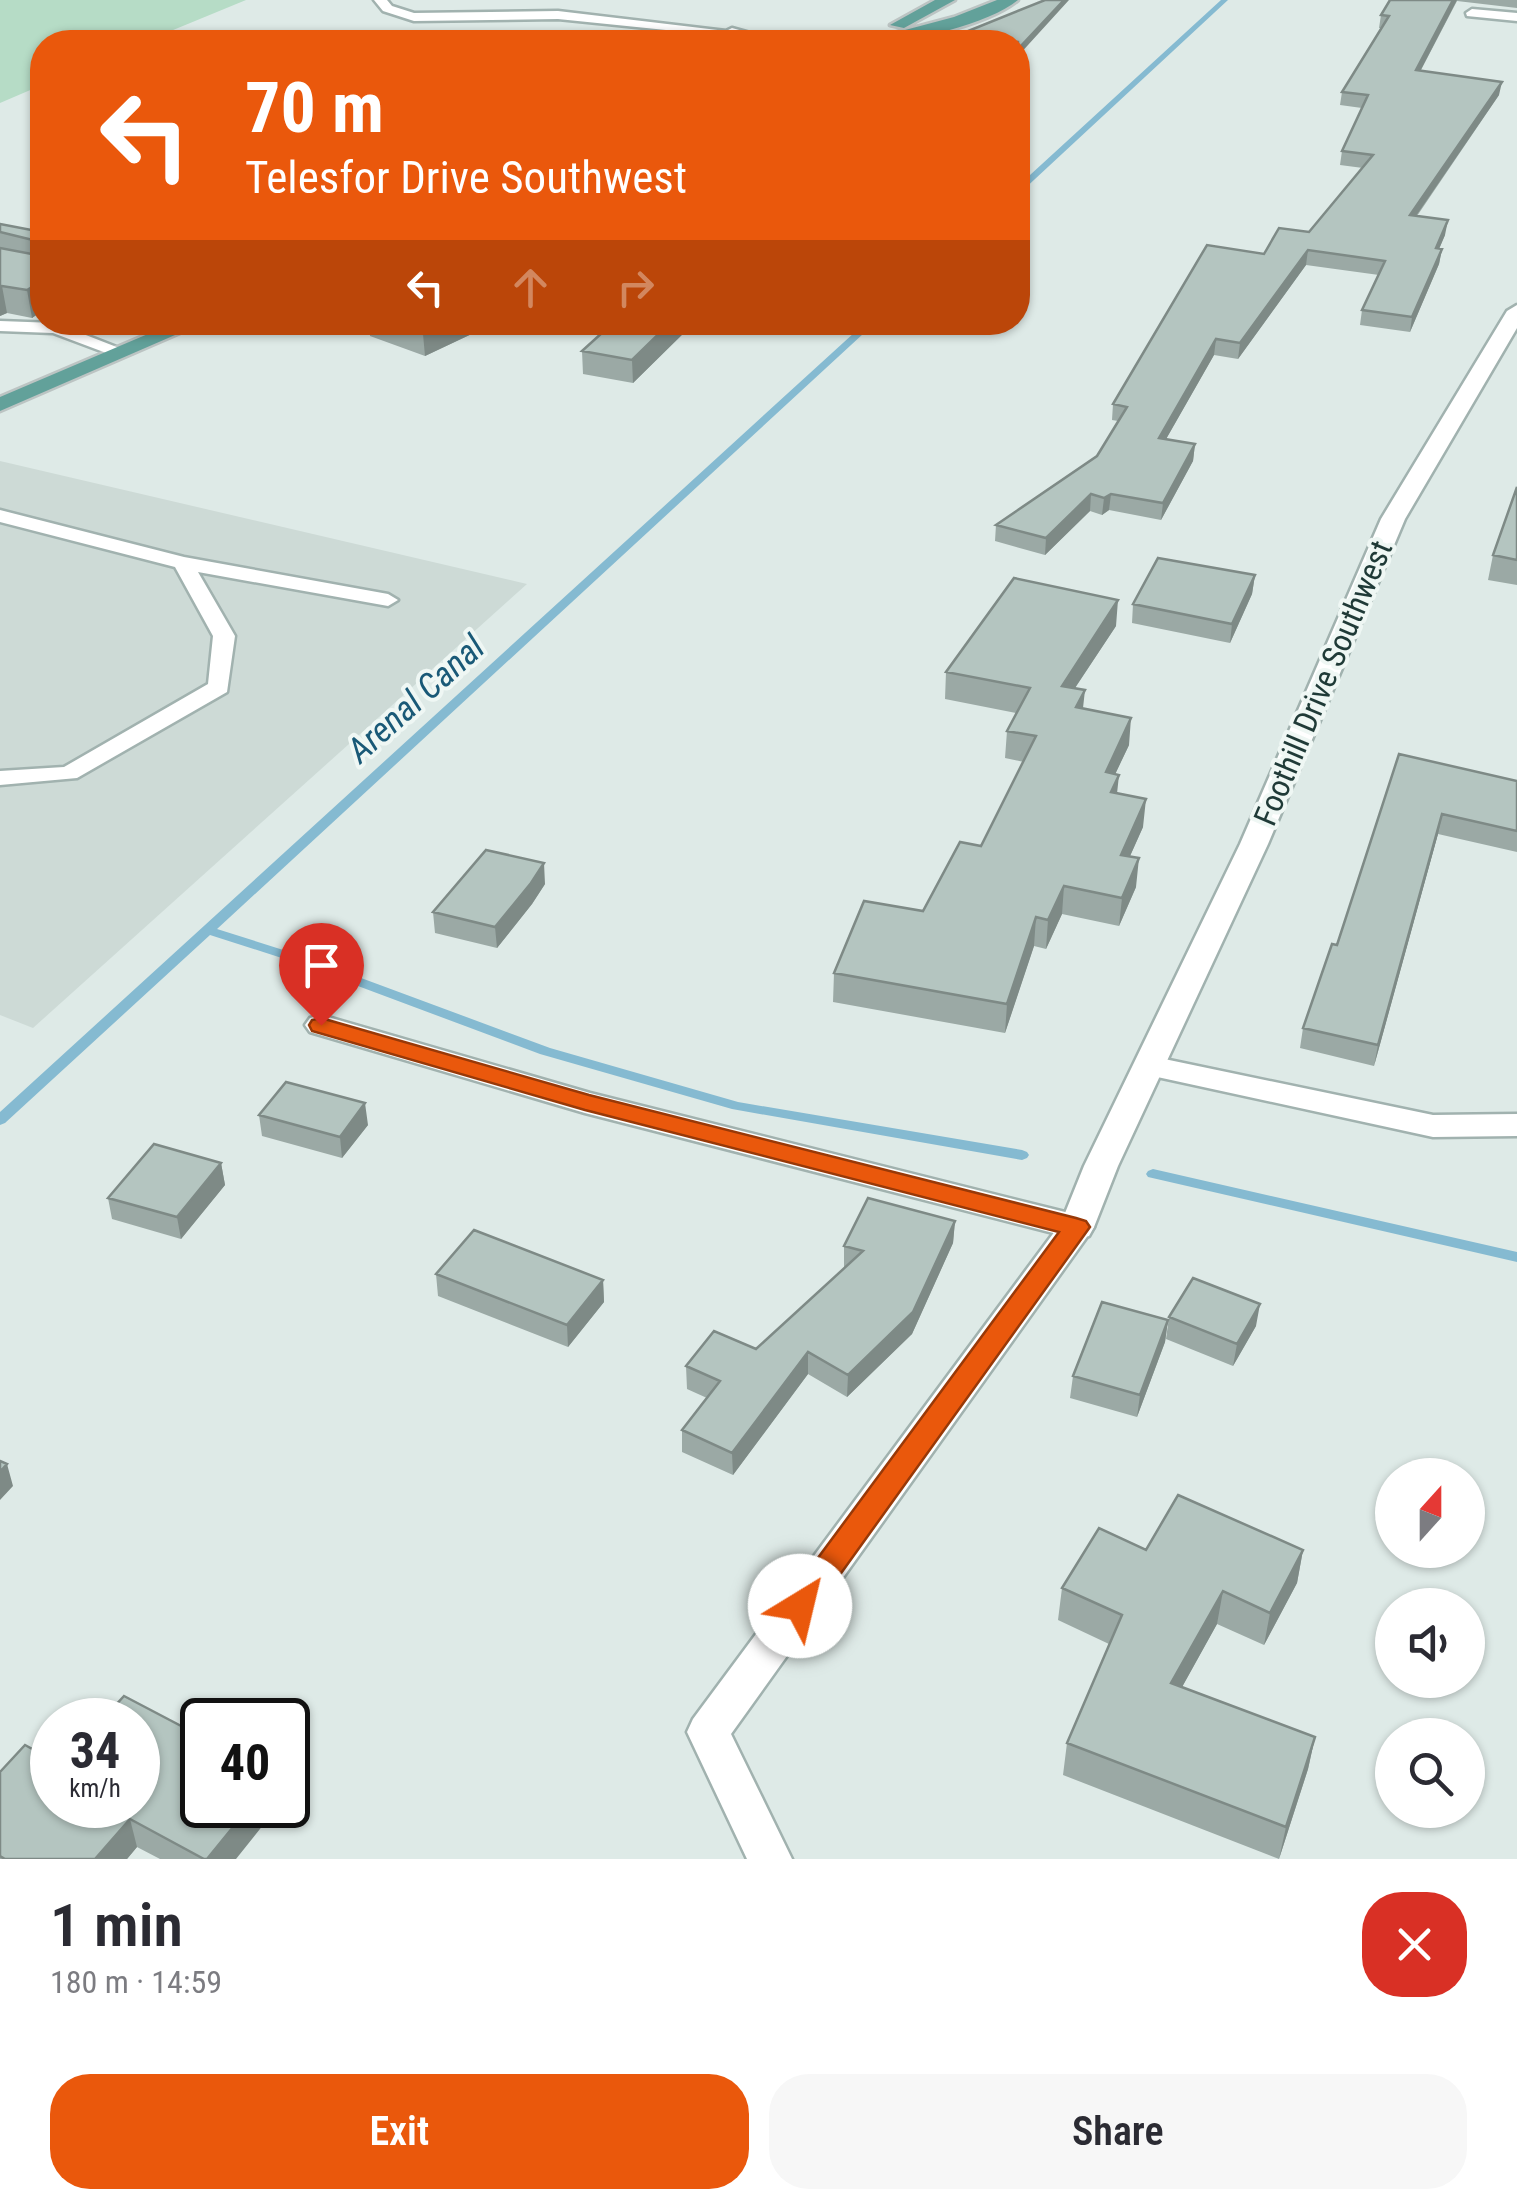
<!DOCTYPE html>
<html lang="en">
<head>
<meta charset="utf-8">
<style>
	body { margin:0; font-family:"Roboto Condensed",sans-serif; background:#f7f7f7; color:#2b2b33; height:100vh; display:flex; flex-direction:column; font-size:38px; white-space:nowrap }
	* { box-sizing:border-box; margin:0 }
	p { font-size:32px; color:#7c7c81 }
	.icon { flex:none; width:55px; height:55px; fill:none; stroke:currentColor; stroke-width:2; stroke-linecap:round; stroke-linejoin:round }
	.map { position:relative; height:1859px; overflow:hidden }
	.panel { display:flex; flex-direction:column; background:#fff; flex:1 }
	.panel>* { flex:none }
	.top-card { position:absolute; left:30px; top:30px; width:1000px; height:305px; border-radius:40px; box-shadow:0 2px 8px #0004; background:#ea580c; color:#fff; overflow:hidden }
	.needle { width:65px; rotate:21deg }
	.fabs { position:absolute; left:1375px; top:1458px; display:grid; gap:20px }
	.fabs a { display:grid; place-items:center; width:110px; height:110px; border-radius:50%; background:#fff; box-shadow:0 2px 8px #0004; font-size:50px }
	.speed { position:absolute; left:30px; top:1698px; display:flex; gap:20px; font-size:50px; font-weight:700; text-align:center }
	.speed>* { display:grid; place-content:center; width:130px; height:130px; border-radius:50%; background:#fff; box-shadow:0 2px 8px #0004; line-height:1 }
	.speed small { font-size:25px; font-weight:400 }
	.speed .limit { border:5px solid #111; border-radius:15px; background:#fff; color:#111 }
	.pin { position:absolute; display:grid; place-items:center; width:85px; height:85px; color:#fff; margin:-102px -42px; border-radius:50% 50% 50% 0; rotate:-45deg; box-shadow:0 0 10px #0007 }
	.pin .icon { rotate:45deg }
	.me { position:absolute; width:110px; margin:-55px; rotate:36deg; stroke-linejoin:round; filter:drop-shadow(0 0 8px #0008) }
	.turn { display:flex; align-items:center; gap:35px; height:210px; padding:0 50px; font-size:45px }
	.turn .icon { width:130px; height:130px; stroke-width:2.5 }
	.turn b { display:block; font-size:70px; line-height:85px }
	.lanes { display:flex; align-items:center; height:95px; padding:0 50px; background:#0003; justify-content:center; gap:50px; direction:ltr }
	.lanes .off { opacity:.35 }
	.round { display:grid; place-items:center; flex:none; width:105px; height:105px; border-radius:40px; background:#f7f7f7 }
	.summary { display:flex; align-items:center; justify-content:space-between; height:170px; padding:0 50px }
	h1 { font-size:60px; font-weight:600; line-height:75px }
	.action { display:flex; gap:20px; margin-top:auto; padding:20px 50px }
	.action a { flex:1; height:115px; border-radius:40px; background:#ea580c; color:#fff; font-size:40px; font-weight:600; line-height:115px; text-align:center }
	.action a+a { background:#f7f7f7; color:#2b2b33 }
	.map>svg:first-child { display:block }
	.built { fill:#cddad6 }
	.green { fill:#b6dcc6 }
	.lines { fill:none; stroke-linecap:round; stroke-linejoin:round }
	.stream { fill:#85bad1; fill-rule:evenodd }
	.service-casing { stroke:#a1b2af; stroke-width:5 }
	.minor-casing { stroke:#a1b2af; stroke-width:5 }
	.tertiary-casing { stroke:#a1b2af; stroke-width:5 }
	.primary-casing { stroke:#bcc4c3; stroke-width:5 }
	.service { fill:#fff; fill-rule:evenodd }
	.minor { fill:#fff; fill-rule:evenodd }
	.tertiary { fill:#fff; fill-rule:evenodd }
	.primary { fill:#62a19a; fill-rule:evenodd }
	.wall { fill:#9ba9a5 }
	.shaded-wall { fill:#7e8a86 }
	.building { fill:#b4c5c0; stroke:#7e8a86; stroke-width:2.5 }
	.route { fill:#ea580c; stroke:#983908; stroke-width:2.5 }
	.labels { text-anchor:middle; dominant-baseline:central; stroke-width:8; stroke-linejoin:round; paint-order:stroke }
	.street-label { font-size:32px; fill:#1f3a37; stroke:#eff7f4 }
	.water-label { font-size:35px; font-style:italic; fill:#195977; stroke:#eff7f4 }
</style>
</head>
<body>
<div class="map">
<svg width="1517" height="1859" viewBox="0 0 1517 1859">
	<rect width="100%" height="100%" fill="#deeae7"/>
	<path class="built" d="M0,461l527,123 -494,444 -33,-13z"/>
	<path class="green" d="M0,0h246l-102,42h-102v43l-42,18z"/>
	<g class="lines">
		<path class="stream" d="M1221,0h7l-207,192h-3v-6z
			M866,322h10l-659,607 82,26 251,93 188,54 284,48 5,2 2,3 -2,3 -5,2 -290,-51 -192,-55 -249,-93 -81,-26 -205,188 -5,2v-13z
			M1153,1169l364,83v10l-369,-85 -2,-3 2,-3z"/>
		<defs>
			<path id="service" d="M374,0h13l5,6 22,7 144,-2 168,20 6,-3 51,14 -225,-23 -144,2 -31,-10z
				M1472,9l45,4v8l-50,-5 -1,-3z
				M0,321l55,2 77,30 -15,4 -64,-24 -53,-2z
				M0,510l184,47 204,37 10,6 -10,6 -190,-34 37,64 -8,56 -150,86 -77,7v-14l64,-4 144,-83 5,-48 -38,-69 -175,-45z"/>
			<path id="minor" d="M321,1015l269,78 487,122 12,3 5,9 -5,9 -12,3 -492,-126 -275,-81 -5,-7 5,-7z
				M1150,1056l283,59 84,-1v22l-84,1 -294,-64 -5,-7 5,-7z"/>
			<path id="tertiary" d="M1517,305v23l-112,191 -137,325 -150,322 -24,61 -363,507 61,125h-45l-60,-127 6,-13 368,-496 23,-57 156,-322 141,-325 126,-208z"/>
			<path id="primary" d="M935,0h20l-51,28 -14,-3z
				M997,0h21c-32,26 -117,45 -158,42l94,-25z
				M176,322h29l-205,89v-14z"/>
		</defs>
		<use href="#service" class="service-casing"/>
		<use href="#minor" class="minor-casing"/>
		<use href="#tertiary" class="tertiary-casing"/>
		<use href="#primary" class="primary-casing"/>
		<use href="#service" class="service"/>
		<use href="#minor" class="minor"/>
		<use href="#tertiary" class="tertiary"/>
		<use href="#primary" class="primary"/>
	</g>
	<path class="wall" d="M1390,0h127v8l-60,-7 -36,69 78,25 -82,121 28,19 -6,14h3l-3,15 -29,68 -50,-7 2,-15 17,-35 -73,-10 -68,94 -24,-4 -48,84 29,5 -2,17 -32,59 -52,-10 -7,5 -12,-4 -45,44 -50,-14 1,-16 101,-69 21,-35 -6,-1 1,-16 151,-150 45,-22 54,-64 -23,-3 2,-14 20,-43 -22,-3 2,-13 40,-64h-3l2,-13z
		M0,224l42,8v79l-10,7 -25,-5 -7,3z
		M369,322h128l-72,34 -55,-20z
		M695,322l-62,61 -50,-9 -1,-23z
		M1517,487v98l-29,-5 5,-25z
		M1255,575l-3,19 -22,49 -98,-20 1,-19z
		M1116,626l-41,62 8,20 46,37 -14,29 2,19 26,34 -13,29 6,31 -17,39 -57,-12 -16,35 -12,-3 -29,87 -172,-31 1,-29 89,-62 58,-65 43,-84 -19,-4 2,-27 9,-18 -71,-14 1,-27z
		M1399,754l118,27v71l-79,-18 -64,232 -74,-18 3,-20 34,-83z
		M545,884l-13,20 -35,44 -62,-15 -2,-21z
		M259,1115l109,10 -26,33 -80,-22z
		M221,1163l4,22 -44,54 -69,-20 -4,-21z
		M955,1221l-2,22 -41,91 -65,63 -39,-23 -75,101 -51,-23v-22l25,-32 -20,-9 -1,-23 70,-17 89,-81h-1v-22z
		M436,1274l167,6 1,22 -36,45 -130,-51z
		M1169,1317l87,9 -23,40 -67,-27z
		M1168,1320l-3,22 -28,75 -67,-19 3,-22z
		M1146,1550h157l-6,33 -33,62 -47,-21 -35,63 133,50 -7,32 -29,90 -216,-84 4,-32 42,-99 -51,-24 4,-32z
		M0,1772l138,33 98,54h-76l-23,-12 -10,12h-127z"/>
	<path class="shaded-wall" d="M1064,0h5l-51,56v-7z
		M1453,0h4l-43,83 2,-13z
		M1502,82l-3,13 -92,134 3,-14z
		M1448,220l-3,15 -12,28 3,-15z
		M1442,249l-3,15 -29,68 2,-15z
		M1308,250l-2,15 -68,94 2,-16z
		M42,281v30l-10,7 -5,-28z
		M2,286l5,27 -7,3v-29z
		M448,322h49l-72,34 -2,-22z
		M671,322h24l-62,61 -1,-23z
		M1216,339l-2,16 -57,100 2,-17z
		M1195,444l-2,17 -32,59 2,-17z
		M1091,494l-1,17 -45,44 1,-17z
		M1111,494l-2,16 -7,5 2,-17z
		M1255,575l-3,19 -22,49 2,-19z
		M1118,600l-2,26 -57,86 3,-26z
		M1085,690l-3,27 -6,-10z
		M1131,718l-2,27 -26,55 3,-28z
		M1119,775l-3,28 -5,-11z
		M1146,799l-3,28 -25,56 3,-28z
		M1442,814l-4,20 -64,232 4,-21z
		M1139,858l-3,29 -17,39 3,-28z
		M544,863l1,21 -13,20 -35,44 -2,-21z
		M1064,886l-2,28 -16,35 2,-29z
		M1036,917l-2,29 -29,87 2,-29z
		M365,1103l3,22 -26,33 -2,-21z
		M221,1163l4,22 -44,54 -4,-22z
		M955,1221l-2,22 -41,91 -65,63 1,-22z
		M603,1280l1,22 -36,45 -1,-22z
		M1260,1304l-4,22 -23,40 4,-22z
		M1168,1320l-3,22 -28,75 3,-22z
		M808,1352v22l-75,101 -1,-22z
		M7,1464l6,22 -13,14v-28z
		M1303,1550l-6,33 -33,62 6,-32z
		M1223,1591l-6,33 -51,92 5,-33z
		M1315,1737l-7,32 -29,90 7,-32z
		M251,1805h28l-43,54h-29z
		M130,1819l7,28 -10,12h-32z"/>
	<path class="building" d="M1045,0h19l-46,49v-7h-77z
		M1390,0h63l-37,70 86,12 -92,133 38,5 -12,28 6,1 -30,68 -50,-7 23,-49 -77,-11 -68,93 -24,-4 -57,99 36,6 -32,59 -52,-9 -7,4 -13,-4 -45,44 -50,-13 101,-69 30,-49 -14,-3 94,-159 57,9 15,-26 30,4 64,-77 -31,-4 26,-56 -26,-3 47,-76 -8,-1z
		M0,224l42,8v49l-15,9 -25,-4 -2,1v-39l37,7 4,-3v-10l-41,-10z
		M390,322h58l-25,12z
		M614,322h57l-39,38 -50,-9z
		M1517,487v73l-24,-5z
		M1158,558l97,17 -23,49 -99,-20z
		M1014,578l104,22 -56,86 23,4 -9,17 55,11 -25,54 13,3 -8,17 35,7 -25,56 18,3 -17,40 -58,-12 -16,34 -12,-3 -29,87 -173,-31 30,-72 59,10 37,-69 21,4 55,-110 -29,-5 23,-43 -84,-16z
		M1399,754l118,27v50l-75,-17 -64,231 -75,-17 29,-84 5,1z
		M486,850l58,13 -13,20 -36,44 -62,-15z
		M286,1082l79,21 -25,34 -81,-22z
		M154,1144l67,19 -44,54 -69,-19z
		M868,1198l87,23 -42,91 -65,63 -40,-23 -76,101 -50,-23 38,-49 -34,-15 28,-35 42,18 107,-98 -19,-5z
		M474,1230l129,50 -36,45 -131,-51z
		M1193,1278l67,26 -23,40 -68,-27z
		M1102,1302l66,18 -28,75 -67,-19z
		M0,1461l7,3 -7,8z
		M1178,1495l125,55 -33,63 -47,-22 -52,92 144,54 -29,90 -219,-84 55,-128 -60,-27 37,-60 47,22z
		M124,1696l78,41v68h49l-44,54h-3l-74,-40 -35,40h-90l-5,-3v-84l25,-27 27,15v45h86v-85h-36z"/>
	<path class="route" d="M321,1018l268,77 487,123 10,3 4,6 -279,388 -11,4 -11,-4 -4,-9 4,-9 270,-365 -474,-122 -273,-79 -3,-6 3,-5z"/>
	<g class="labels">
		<g class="street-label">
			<text transform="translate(1323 683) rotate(-67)">Foothill Drive Southwest</text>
		</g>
		<g class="water-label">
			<text transform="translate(416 699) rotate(-42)">Arenal Canal</text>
		</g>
	</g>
</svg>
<div class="fabs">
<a><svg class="needle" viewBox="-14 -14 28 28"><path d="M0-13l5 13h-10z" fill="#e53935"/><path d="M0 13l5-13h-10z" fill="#7c7c81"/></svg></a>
<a><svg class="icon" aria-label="sound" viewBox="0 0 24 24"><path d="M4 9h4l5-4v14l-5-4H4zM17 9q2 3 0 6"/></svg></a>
<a><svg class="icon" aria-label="search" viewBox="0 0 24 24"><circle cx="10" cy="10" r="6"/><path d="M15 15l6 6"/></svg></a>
</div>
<div class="speed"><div>34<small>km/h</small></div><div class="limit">40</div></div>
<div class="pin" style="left:321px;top:1025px;background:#d93025"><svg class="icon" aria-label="arrive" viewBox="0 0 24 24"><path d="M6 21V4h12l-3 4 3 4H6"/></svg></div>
<svg class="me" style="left:800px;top:1606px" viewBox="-20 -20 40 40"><circle r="19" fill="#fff"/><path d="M0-13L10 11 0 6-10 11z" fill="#ea580c"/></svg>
<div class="top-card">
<div class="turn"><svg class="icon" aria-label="left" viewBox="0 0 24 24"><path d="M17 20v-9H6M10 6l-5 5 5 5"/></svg><div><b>70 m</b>Telesfor Drive Southwest</div></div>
<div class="lanes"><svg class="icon" aria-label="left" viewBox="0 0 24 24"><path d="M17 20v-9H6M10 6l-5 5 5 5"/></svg><svg class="icon off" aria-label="ahead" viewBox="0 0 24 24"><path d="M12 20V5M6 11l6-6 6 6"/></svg><svg class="icon off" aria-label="right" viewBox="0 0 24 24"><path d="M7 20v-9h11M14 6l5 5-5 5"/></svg></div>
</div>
</div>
<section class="panel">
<div class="summary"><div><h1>1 min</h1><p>180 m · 14:59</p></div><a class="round" style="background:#d93025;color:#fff"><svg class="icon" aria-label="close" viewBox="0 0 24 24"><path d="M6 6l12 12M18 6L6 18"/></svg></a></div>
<div class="action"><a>Exit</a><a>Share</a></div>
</section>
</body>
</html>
